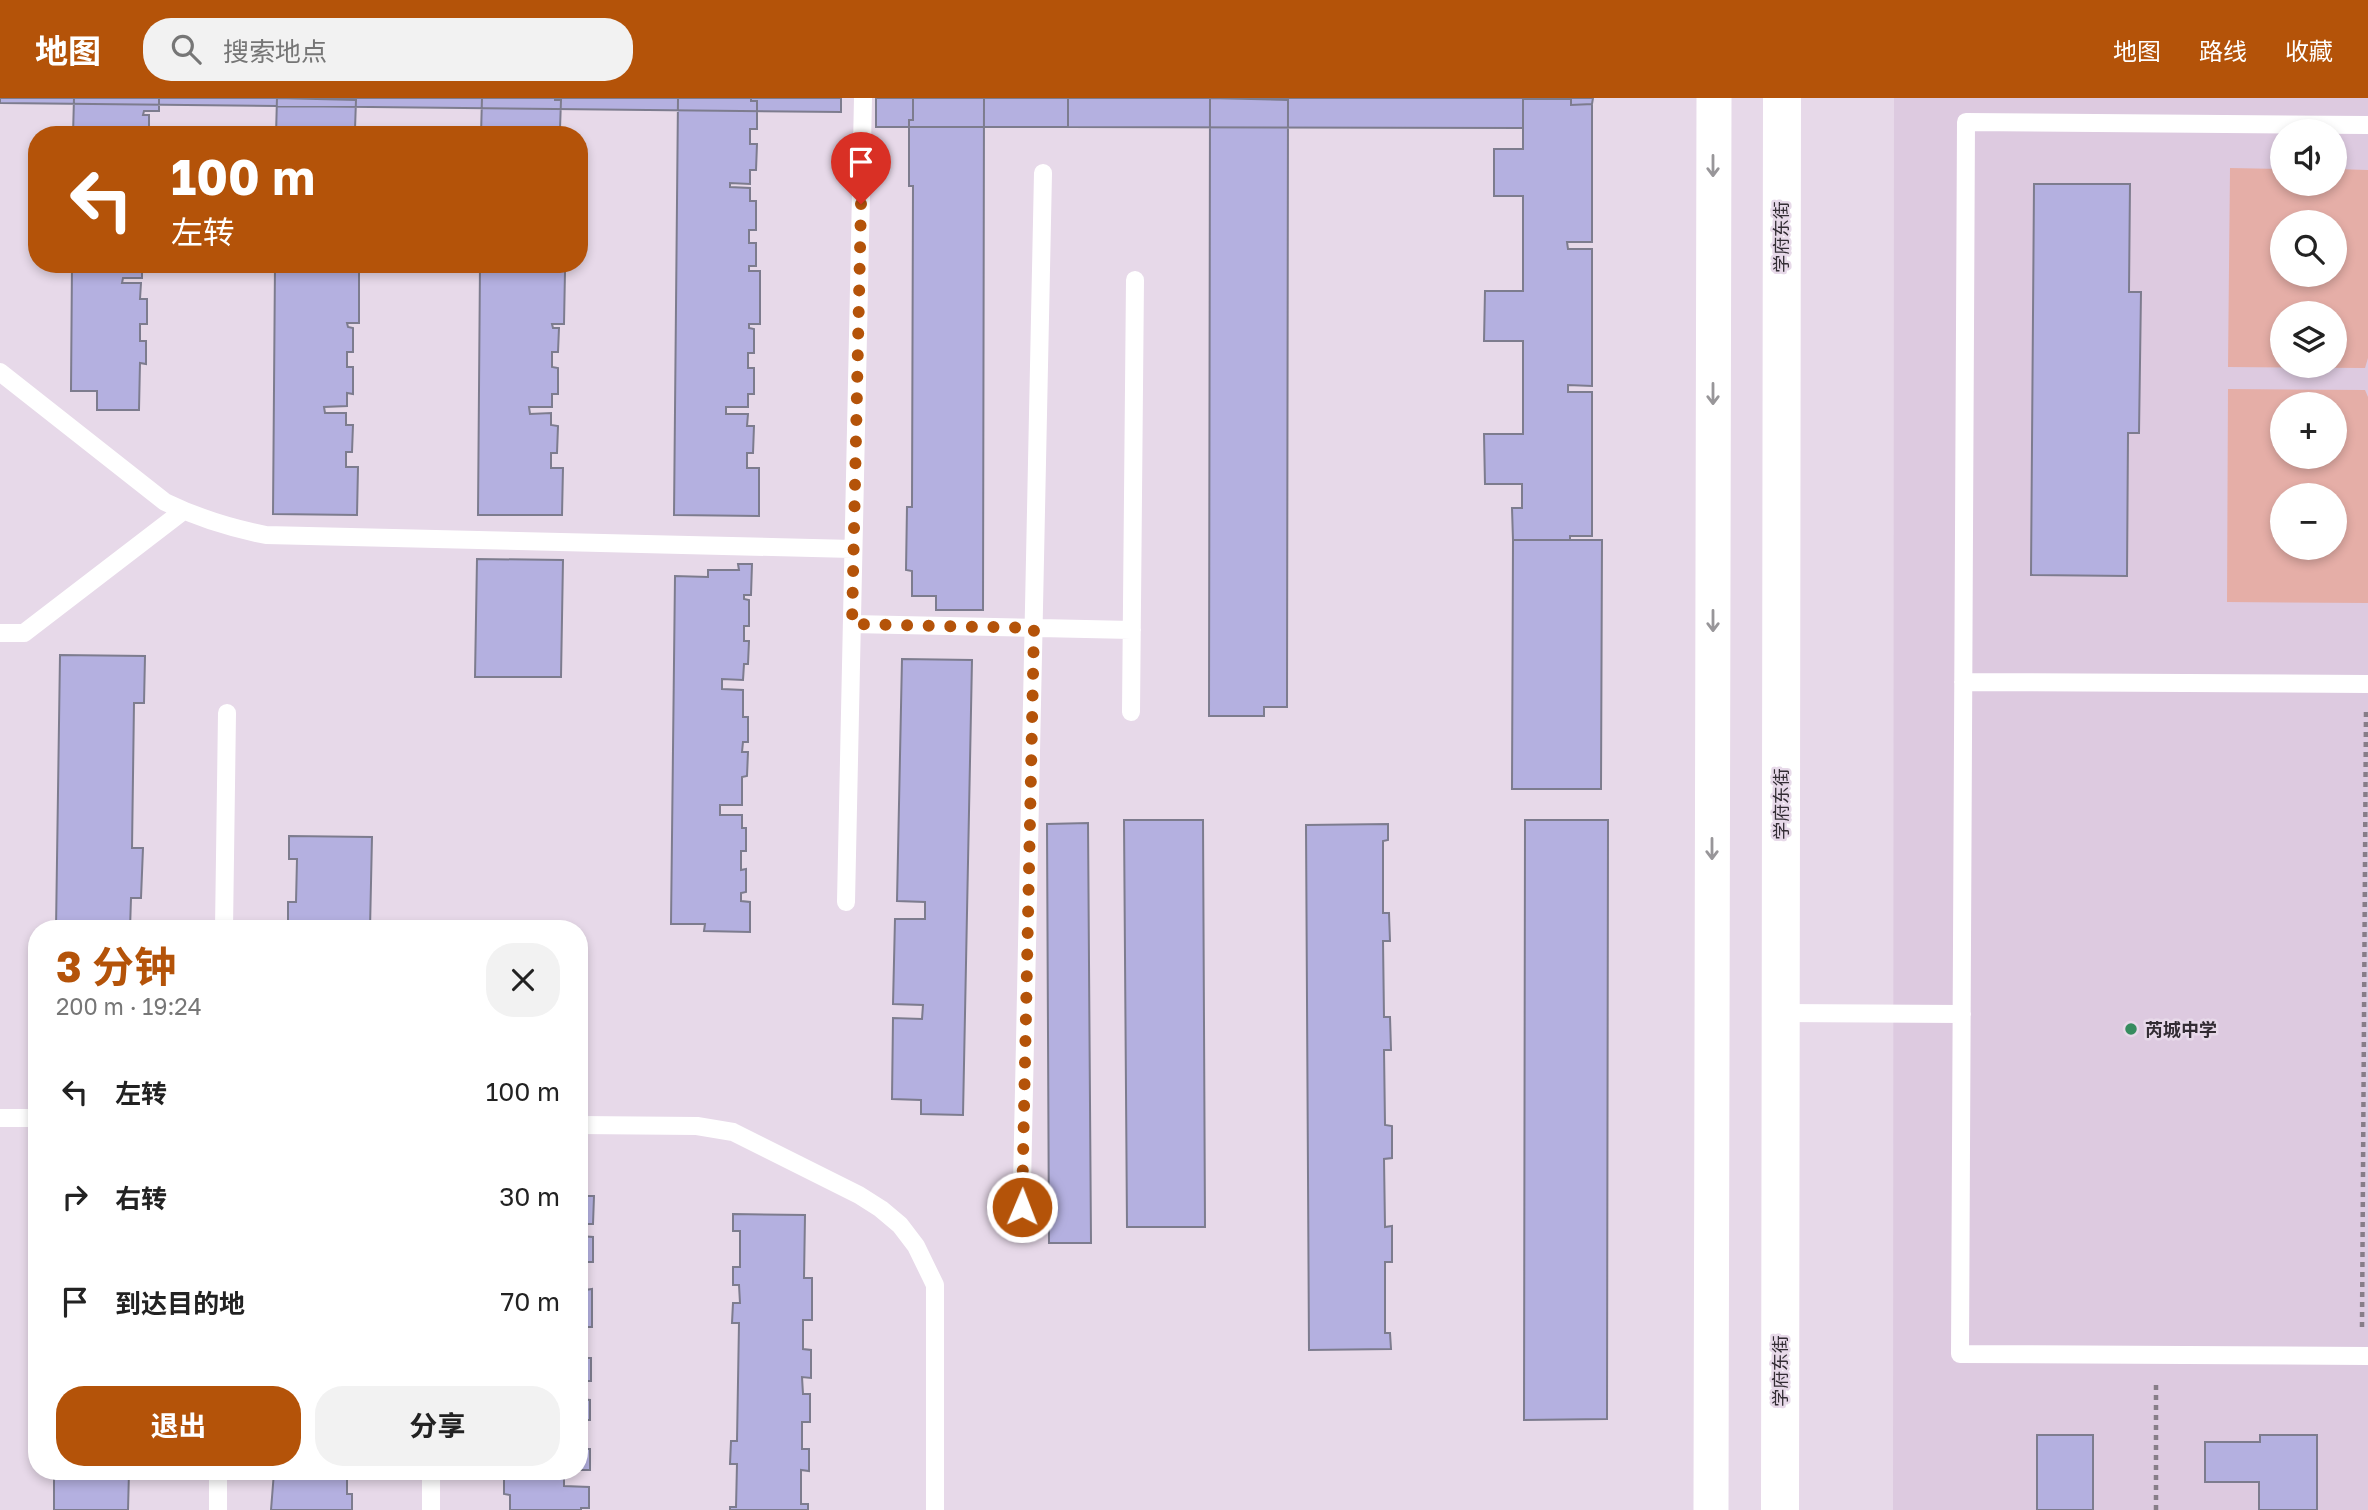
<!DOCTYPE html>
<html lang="zh">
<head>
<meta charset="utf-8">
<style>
	body { margin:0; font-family:"Golos Text","Noto Sans SC",sans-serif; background:#f2f2f2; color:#222; height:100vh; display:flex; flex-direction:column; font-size:26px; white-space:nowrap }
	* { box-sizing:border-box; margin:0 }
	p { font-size:23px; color:#767676 }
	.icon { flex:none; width:38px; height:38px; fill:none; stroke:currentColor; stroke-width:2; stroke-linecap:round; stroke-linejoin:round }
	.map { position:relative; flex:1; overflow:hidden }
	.sheet { position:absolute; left:28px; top:822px; width:560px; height:560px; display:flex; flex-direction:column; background:#fff; border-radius:28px; box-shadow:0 4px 10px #0003 }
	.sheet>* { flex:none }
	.hud { position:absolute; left:28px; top:28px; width:560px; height:147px; border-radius:28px; box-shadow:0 4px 10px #0003; background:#b45309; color:#fff; overflow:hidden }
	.fabs { position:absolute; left:2270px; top:21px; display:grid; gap:14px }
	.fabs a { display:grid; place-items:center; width:77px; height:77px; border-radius:50%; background:#fff; box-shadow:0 4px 10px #0003; font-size:35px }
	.pin { position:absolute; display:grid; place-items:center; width:60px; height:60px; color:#fff; margin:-72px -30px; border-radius:50% 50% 50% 0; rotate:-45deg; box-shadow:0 0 7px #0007 }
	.pin .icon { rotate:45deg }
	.me { position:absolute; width:77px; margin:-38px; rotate:1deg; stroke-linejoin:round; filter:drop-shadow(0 0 5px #0008) }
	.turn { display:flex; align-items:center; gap:24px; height:147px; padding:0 28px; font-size:32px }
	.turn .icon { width:91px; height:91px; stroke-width:2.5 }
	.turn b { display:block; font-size:49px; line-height:60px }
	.round { display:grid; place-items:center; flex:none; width:74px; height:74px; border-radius:28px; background:#f2f2f2 }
	.headline { display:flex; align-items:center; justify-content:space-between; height:119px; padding:0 28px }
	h1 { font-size:42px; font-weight:700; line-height:52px; color:#b45309 }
	.action { display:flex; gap:14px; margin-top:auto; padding:14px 28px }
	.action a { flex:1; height:80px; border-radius:28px; background:#b45309; color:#fff; font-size:28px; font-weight:700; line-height:80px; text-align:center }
	.action a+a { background:#f2f2f2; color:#222 }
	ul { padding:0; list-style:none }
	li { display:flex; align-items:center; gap:21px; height:105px; padding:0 28px }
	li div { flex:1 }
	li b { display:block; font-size:26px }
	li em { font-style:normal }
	header { display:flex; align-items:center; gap:42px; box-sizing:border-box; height:98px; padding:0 35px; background:#b45309; color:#fff }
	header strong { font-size:33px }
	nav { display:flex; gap:38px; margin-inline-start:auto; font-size:24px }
	.search { width:490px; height:63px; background:#f2f2f2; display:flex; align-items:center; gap:18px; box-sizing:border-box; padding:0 24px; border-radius:28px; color:#767676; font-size:26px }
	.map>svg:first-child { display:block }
	.built { fill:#ddcae0; fill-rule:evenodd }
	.green { fill:#e5aea7; fill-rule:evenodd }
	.building { fill:#b4b0e0; stroke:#7d7c8e; stroke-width:2 }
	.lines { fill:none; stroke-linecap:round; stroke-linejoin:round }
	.path { stroke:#877d88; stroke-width:4.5; stroke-dasharray:5 5; stroke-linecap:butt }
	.lane { stroke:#fff; stroke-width:18 }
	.street { stroke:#fff; stroke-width:35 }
	.secondary { stroke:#fff; stroke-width:38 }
	.oneway { stroke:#989699 }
	.route { stroke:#b45309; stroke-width:12; stroke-dasharray:0 21.6 }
	.poi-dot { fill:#368c5f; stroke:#e7d9e9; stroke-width:2.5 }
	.labels { text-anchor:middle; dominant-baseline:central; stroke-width:5; stroke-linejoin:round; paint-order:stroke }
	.street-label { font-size:18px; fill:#322c33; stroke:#e7d9e9 }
	.poi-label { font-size:18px; font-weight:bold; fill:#322c33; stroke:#e7d9e9; text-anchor:start }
</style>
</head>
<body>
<header>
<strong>地图</strong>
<div class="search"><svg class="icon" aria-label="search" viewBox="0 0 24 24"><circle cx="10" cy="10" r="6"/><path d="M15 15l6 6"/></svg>搜索地点</div>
<nav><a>地图</a><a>路线</a><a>收藏</a></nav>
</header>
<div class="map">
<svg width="2368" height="1412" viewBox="0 0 2368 1412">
	<rect width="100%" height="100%" fill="#e7d9e9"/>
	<path class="built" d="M1894,0h474v1412h-475zM2282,33h52v53h-52zM2282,124h52v53h-52zM2282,215h52v53h-52zM2282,306h52v53h-52zM2282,397h52v53h-52z"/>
	<path class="green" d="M2230,70l52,1v15h52l1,-15 33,1v188l-3,10 -137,-1zM2282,124h52v53h-52zM2282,215h52v53h-52z
		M2228,291l137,1 3,7v206l-141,-1zM2282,306h52v53h-52zM2282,397h52v53h-52z"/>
	<path class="building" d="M0,0h841v14l-841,-9z
		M74,0h85v13h-15l-1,4h6v20h-76z
		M277,0l79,2 -1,29 -6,-1v7h-73z
		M482,0h73v2h6l-1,29h-6v6h-73z
		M678,0h73v3h6v28h-7v15h7l-1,26h-6v14l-20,-1v4l20,1v13h6v29h-7v13h7v23h-7v5h11v53h-11v4l5,1v24h-6v15h6v26h-6v13h-22v7h22l-1,12h7l-1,27h-6v15h12v48l-85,-1z
		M876,0h192v29h-192z
		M913,0h71l-1,512h-47v-14h-24v-25l-6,-1 1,-63h5l1,-321h-4v-66h4z
		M1068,0h525l-1,6 -21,1v-6h-48v29l-455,-1z
		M1210,0l78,2 -1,607h-23v9h-55z
		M1523,1h48v6l21,-1v138h-25l1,7h24v137l-24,-1v7h24v144h-22v4h-57l-1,-32h10v-24h-37l-1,-50h39v-93h-39l1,-50h38v-95h-29v-47h29z
		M2034,86h96l-1,108h12l-2,141h-11l-1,143 -96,-1z
		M72,166h70v14h-19l-1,5h19l-1,16h7v25h-7v17h6v23l-6,-1 -1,47h-42v-19h-26z
		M275,166h79l-6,1v5h11v53h-12l1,4 5,1v24h-6v15h6v27l-6,-1v13l-23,1 1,6h21v12h7l-1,27h-6v15h12l-1,48 -84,-1z
		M480,166h79v2h-6v4l12,1 -1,53h-12l1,4h6l-1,24h-6v15l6,1v26h-6v13h-23l1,7 21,-1v12l7,1 -1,27h-6v15h12l-1,47h-84z
		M1513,442h89l-1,249h-89z
		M477,461l86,1 -2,117h-86z
		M738,466h14l-1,31h-7v4l5,1v26h-5v15h5l-1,23h-4l-1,16 -21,-1v10l21,1v27h5v25h-5l-1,10h6l-1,24 -5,1v28h-22v10h22v13h4v23h-5v19l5,-1v23l-5,1v8l9,1v30l-46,-1 1,-7h-34l4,-348 33,1v-7h31z
		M60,557l85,1 -1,47h-10l-2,145h11l-2,50h-10l-1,31h-74z
		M902,561l70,1 -9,455 -42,-1v-14l-29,-1 1,-81 29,1 1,-14 -30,-1 2,-85h30v-17l-28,-1z
		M1124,722h79l2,407h-78z
		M1525,722h83l-1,599 -83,1z
		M1088,725l3,420h-42l-2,-419z
		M1388,726v16l-5,1v72h6l1,28h-7l1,76h6l1,33h-7l1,75 7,1v32l-8,1 1,68 7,-1v36h-7v71h5l1,16 -82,1 -3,-525z
		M289,738l83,1 -2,92h-82v-27h8l1,-43h-8z
		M579,1040h8l-1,58h8l-1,28h-14z
		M733,1116l72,1 -1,63h8v42h-9v29l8,1v28l-9,-1 1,17h7v28h-8v27h7v22l-8,-1v34h7v6h-78v-3h6l1,-43h-7l1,-23h6l2,-118h-7l1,-20h7l-1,-18h-6v-18h7v-36h-7z
		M579,1138l14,1v25h-8v28l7,-1v38h-8v31h7v23h-12z
		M579,1301l11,1v20h-7v29h7v21h-11z
		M2037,1337h56v75h-56z
		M2260,1337h57v75h-58v-28h-54v-40h55z
		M54,1374h75l-1,38h-74z
		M274,1374h73v22h5v16h-81z
		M504,1374h60v14l25,1v21h-8v2h-71v-15l-6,-1z"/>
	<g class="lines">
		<path class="path" d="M2362,1229l4,-617
			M2156,1412v-130"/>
		<path class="lane" d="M2368,27l-402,-3 -6,1232 408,2
			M0,274l165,130c33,16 65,26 101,33l587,14
			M852,526l280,6
			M0,535h24l159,-122
			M1963,584l405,2
			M1131,614l4,-432
			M846,804l17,-804
			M224,831l3,-216
			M1781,915l181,1
			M0,1020h37
			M579,1027l118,1 36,6 126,63 22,14 19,16 16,21 19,39v225
			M1021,1136l22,-1061
			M218,1412v-38
			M431,1412v-38"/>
		<path class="street" d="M1711,1412l3,-1412"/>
		<path class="secondary" d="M1780,1412l2,-1412"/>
	</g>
	<defs><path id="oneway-shaft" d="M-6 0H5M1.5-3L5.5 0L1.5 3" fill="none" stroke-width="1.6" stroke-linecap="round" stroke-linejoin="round" transform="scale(1.75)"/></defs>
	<g class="oneway">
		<use href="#oneway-shaft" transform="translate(1713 68) rotate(90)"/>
		<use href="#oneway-shaft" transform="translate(1713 296) rotate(90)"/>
		<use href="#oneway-shaft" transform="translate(1713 523) rotate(90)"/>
		<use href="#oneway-shaft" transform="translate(1712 751) rotate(90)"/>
	</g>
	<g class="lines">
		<path class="route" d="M861,106l-9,420 182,4 -12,579"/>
	</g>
	<circle class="poi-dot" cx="2131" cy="931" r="7"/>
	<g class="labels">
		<g class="street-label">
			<text transform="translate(1781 139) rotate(-90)">学府东街</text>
			<text transform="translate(1781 706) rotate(-90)">学府东街</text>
			<text transform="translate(1780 1273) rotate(-90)">学府东街</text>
		</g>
		<g class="poi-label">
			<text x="2145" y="931">芮城中学</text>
		</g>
	</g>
</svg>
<div class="fabs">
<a><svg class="icon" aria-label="sound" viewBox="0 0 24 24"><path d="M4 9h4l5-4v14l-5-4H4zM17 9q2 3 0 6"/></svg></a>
<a><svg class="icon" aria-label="search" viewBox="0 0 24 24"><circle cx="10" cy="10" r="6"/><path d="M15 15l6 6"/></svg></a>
<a><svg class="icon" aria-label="layers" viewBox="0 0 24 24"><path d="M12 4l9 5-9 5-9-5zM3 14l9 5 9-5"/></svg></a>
<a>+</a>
<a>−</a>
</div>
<div class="pin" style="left:861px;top:106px;background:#d93025"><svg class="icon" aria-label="arrive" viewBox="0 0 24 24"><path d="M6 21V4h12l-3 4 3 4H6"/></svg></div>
<svg class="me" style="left:1022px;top:1109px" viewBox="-20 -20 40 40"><circle r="17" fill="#b45309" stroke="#fff" stroke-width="3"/><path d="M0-11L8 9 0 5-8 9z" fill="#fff"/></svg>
<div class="hud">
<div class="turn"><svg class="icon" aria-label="left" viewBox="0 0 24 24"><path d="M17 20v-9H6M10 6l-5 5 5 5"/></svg><div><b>100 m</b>左转</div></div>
</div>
<section class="sheet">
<div class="headline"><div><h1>3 分钟</h1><p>200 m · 19:24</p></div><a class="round"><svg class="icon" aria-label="close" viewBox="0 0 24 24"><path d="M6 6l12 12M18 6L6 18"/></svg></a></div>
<ul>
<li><svg class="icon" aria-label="left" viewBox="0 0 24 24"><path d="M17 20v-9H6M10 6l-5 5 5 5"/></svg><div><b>左转</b></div><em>100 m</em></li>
<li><svg class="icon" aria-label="right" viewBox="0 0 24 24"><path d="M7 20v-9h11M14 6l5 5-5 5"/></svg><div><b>右转</b></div><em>30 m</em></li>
<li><svg class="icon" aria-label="arrive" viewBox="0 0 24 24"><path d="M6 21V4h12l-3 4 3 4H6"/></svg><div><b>到达目的地</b></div><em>70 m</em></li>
</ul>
<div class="action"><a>退出</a><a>分享</a></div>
</section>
</div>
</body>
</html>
